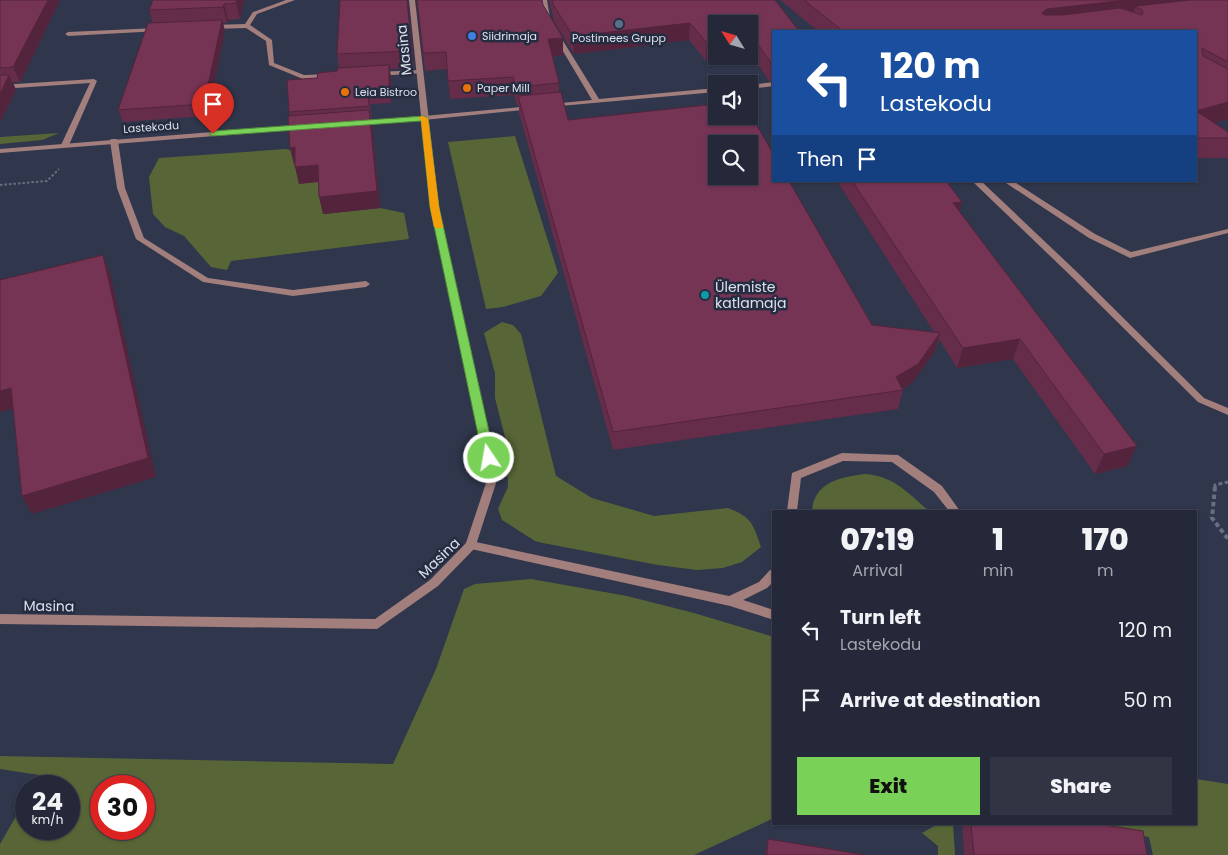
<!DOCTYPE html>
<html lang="en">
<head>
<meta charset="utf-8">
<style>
	body { margin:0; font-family:Poppins,sans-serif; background:#303443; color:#f1f3f6; height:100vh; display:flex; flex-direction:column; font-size:19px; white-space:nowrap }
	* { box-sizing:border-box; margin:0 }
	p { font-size:16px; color:#a3a6ae }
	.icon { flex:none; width:28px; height:28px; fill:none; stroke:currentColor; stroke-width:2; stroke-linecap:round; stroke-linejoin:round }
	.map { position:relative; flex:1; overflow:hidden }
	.side { position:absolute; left:772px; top:510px; width:425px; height:315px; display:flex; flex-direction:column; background:#242838; border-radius:0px; box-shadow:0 1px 4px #0004,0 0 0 1px #414453 }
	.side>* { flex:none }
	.top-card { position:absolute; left:772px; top:30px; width:425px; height:152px; border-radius:0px; box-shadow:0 1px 4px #0004,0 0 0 1px #414453; background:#1a4fa0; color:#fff; overflow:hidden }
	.needle { width:32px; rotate:307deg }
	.tools { position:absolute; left:708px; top:15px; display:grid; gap:10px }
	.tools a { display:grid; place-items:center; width:50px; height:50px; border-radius:0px; background:#242838; box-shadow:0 1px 4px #0004,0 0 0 1px #414453; font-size:25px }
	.speed { position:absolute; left:15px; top:775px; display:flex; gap:10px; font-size:25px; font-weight:700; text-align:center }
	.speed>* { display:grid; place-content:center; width:65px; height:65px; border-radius:50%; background:#242838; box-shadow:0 1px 4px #0004,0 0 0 1px #414453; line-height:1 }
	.speed small { font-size:12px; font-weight:400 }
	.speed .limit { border:8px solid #d22; background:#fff; color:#111 }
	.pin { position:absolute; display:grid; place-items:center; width:42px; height:42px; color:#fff; margin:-51px -21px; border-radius:50% 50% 50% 0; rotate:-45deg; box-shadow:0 0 5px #0007 }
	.pin .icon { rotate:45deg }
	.me { position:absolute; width:55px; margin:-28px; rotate:348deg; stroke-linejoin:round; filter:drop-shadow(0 0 4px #0008) }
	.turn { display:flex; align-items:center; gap:18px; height:105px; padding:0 25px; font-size:22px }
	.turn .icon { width:65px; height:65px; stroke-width:2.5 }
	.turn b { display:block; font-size:35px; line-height:42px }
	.then { display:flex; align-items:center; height:48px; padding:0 25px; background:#0003; gap:10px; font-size:19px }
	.eta { display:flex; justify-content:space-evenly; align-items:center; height:85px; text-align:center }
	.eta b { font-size:30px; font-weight:800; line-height:35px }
	.action { display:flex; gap:10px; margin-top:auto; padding:10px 25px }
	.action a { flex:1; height:58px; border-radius:0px; background:#7ad157; color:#111; font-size:20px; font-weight:800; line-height:58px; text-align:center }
	.action a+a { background:#303443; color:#f1f3f6 }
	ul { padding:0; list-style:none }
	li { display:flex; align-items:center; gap:15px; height:70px; padding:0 25px }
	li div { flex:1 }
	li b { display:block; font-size:19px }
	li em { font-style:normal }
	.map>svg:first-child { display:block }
	.green { fill:#586637; fill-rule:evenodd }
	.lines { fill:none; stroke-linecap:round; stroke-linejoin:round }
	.path-far2 { stroke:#696e81; stroke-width:2; stroke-dasharray:2.5 2; stroke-linecap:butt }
	.path-far1 { stroke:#696e81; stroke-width:3; stroke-dasharray:4 2.5; stroke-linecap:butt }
	.path { stroke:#696e81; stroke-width:4; stroke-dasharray:4.5 3; stroke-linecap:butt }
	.service { fill:#a27e7d; fill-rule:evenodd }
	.minor { fill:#a27e7d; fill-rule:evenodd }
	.wall { fill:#652d49 }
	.shaded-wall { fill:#53243c }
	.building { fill:#763455; stroke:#53243c; fill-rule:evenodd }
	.route { fill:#7ad157; stroke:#4f8839 }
	.slow { fill:#f59e0b }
	.service-dot { fill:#5c6f8a; stroke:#262c40; stroke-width:2 }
	.shop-dot { fill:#3f7fe0; stroke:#262c40; stroke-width:2 }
	.food-dot { fill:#e8710a; stroke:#262c40; stroke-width:2 }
	.culture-dot { fill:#0f9aa8; stroke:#262c40; stroke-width:2 }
	.labels { text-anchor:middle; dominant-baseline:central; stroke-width:5; stroke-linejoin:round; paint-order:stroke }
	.far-poi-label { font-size:11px; fill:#dbe0ed; stroke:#262c40; text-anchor:start }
	.far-street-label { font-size:11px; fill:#dbe0ed; stroke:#262c40 }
	.street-label { font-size:14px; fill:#dbe0ed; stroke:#262c40 }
	.poi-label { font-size:14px; fill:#dbe0ed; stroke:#262c40; text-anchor:start }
</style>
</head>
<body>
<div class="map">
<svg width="1228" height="855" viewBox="0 0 1228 855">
	<rect width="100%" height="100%" fill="#30364b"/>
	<path class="green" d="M59,133l-17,7 -42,4v-7z
		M515,136l43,137 -17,23 -38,11 -17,2 -38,-167z
		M286,149l7,2 6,13 23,17 1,33 57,-6 24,5 5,26 -178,22 -4,9 -16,-3 -27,-31 -19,-9 -12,-13 -4,-37 10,-19z
		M502,322l11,3 8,9 35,142 36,22 62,18 74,-8c24,9 25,16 33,39l-19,15 -19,6 -26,2 -39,-5 -115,-22 -8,-2 -33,-21 -4,-11 10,-22 -2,-46 -11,-43v-25l-11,-40z
		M865,474c29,2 43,19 64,37h-117c2,-29 29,-34 53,-37z
		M531,579l96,17 67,17 80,24v181l-80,37h-694v-11l26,-45v30h43v-43h-36l6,-11 -39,-6v-13l393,8 43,-95 28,-80 11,-5zM144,786v43h-43v-43z
		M1196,779l32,5v71h-75l-4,-18 -85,-13h132z
		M938,824h15l2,31h-17v-9l-16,-13z"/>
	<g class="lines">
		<path class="path-far2" d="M0,185l47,-4 12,-12"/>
		<path class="path-far1" d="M1215,488v-3l13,-3"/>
		<path class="path" d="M1215,487l-3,31 16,21"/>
		<path class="service" d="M286,0h9l-38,14 -7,11 22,15 2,23 30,12 27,-1 3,2 -1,1 -30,2 -34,-14 -3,-24 -20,-13 -34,1 -3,-2 3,-2 33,-1 8,-12z
			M541,0h6l4,23 -5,-1z
			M157,28l2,1v2l-91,5 -3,-2 3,-2z
			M557,34l3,2 39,63 117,-11v4l-167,15v-2l2,-1 41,-4 -38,-64z
			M420,70l3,2 -1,1 -44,3 -3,-2 3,-2z
			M94,79l3,2 -28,64 -4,2 -4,-2 29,-62 -90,6v-4z
			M774,82v4l-25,3v-4z
			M531,106l2,1v2l-109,11 -4,-2 4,-2z
			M111,139h6l1,2 7,47 19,50 64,40 85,12 73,-9 4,3 -4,3 -73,9 -90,-14 -67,-43 -19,-51 -7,-47z
			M972,181h9l97,92 126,125 24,10v7l-30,-13 -126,-125z
			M1003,181h10l82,53 36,18 97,-23v4l-98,25 -41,-20z
			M842,453l56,2 44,31 18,25h-11l-15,-19 -42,-30 -49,-1 -42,17 -4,33h-10l5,-38z
			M471,541l258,55 30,-14 11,-12 4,-1v12l-7,7 -24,12 31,10v10l-44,-14 -259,-57 -4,-1 -2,-3 2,-3z"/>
		<path class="minor" d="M409,0h6l24,207 59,270 -23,71 -37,38 -61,43 -377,-5v-10l375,5 55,-39 36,-37 22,-66 -57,-270 -9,-87 -64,5 -4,-2 4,-2 63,-5z
			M301,125l4,2 -1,2 -304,24v-4z"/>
	</g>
	<path class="wall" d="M0,0h60l-40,82h-7l3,8 -16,32z
		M244,0l-4,19 -12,1 -1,3h-4l2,8 -18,85 -84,6 -5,-12 35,-87 -4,-13z
		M340,0h67l7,68 -25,1 2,8v26l-21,1 10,104 -57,6 -4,-32 -20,2 -4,-20h-1l-4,-16v-32l-1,-4 28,-34 20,-7 2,-3 -2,-14z
		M417,0l126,5 20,50 -11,2 7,26v9l9,28 304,205 62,7 -97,-151h109l16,21 -3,9 168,255 -32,8 -82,-115 -56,9 -18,-29 -4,12 -22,31 -11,7 1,1 -5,19 -285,41 -94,-337v-8h-2l-3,-10 -64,4 -3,-30 -22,2z
		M549,0h226l-1,31v50h-5l-17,-26h-3v-31l-33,32h25l-35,5 -17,-21 -115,14 -20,-33z
		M780,0h448v119l-14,4 14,9v26h-32v-127h-378z
		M962,824h136l49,31h-183z
		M768,839l98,16h-101z"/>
	<path class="shaded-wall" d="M48,0h12l-40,82 -7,-15z
		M237,0h7l-4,19 -4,-16z
		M1126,0h102l-85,11 -7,-5 -4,10 -90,11v-14l5,-4z
		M224,4l4,16 -1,3 -4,-16z
		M222,20l3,11 -18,85 -3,-12z
		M690,23l-1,17 -115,14 -1,-18z
		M753,37l-1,18h-3v-17z
		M563,38v17l-14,2 -1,-18z
		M716,42v14h25l-35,5 1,-18z
		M389,65l2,12v26l-2,-12z
		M9,75l7,15 -16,32v-28z
		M1228,102v17l-32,9v-17z
		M369,110l3,16 8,82 -57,6 -4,-17z
		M295,147l4,17h-5l-4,-16z
		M318,165l4,16 -23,3 -4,-17z
		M962,202l-5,19 -4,-18z
		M103,255l7,18 46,204 -124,37 -10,-18z
		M940,333l-5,18 -22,31 -15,9 -2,-14z
		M1020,339l-7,20 -56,9 6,-20z
		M11,388l10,19 -21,5v-21z
		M1137,446l-10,20 -32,8 9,-20z"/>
	<path class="building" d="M0,0h48l-35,67 -13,1z
		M153,0h84l-1,3 -12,1 -1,3 -74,3z
		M340,0h67l5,51 -75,3z
		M417,0h125l1,5 20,33 -15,1 11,44 -43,4 -3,-10 -65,4 -2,-29 -23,1z
		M552,0h223l24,31h-25v32h-3l-18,-26 -4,1v-14h-33v18l-9,1 -17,-20 -117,13 -20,-32z
		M804,0h322l-79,9 -5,4 2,2h19l57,-7 22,7 1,-4 -7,-5 55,-6h37v62l-26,-14 1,8 25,13v33l-32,9 32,21v6h-32v-107h-353z
		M222,20l-18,84 -86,6 30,-87z
		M389,65v26l-21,1 1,14 -80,6 -2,-32 30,-2 1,-5 19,-2 1,-3z
		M0,75h9l-9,19z
		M561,92l7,28 148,-16v12h33v-4l25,43v26h15l83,144 68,8 -22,31 -22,13 7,13 -290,42 -95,-336zM716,144h33v32h-33z
		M369,110l8,81 -58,6 -1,-32 -23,2v-20l-5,1 -2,-32z
		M852,181h94l16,21 -9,1 184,243 -33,8 -84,-115 -57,9z
		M103,255l45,203 -126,38 -11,-108 -11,3v-111z
		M971,824h127l45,7 4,24h-173z
		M768,839l98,16h-99z"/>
	<path class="route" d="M424,116l4,2 11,89 56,251 -6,4 -6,-4 -53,-251 -9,-86 -208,15 -4,-2 4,-3z"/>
	<path class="slow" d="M422,116l6,2 11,89 4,20 -4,2 -5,-2 -4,-20 -9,-87 -3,-2z"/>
	<circle class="service-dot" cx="619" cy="24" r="5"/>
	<circle class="shop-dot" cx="472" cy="36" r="5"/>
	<g class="food-dot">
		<circle cx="467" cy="88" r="5"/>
		<circle cx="345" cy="92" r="5"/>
	</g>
	<circle class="culture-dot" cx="705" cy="295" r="5"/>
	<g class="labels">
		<g class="far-poi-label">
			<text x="482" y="36">Siidrimaja</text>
			<text x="619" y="38" text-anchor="middle">Postimees Grupp</text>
			<text x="477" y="88">Paper Mill</text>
			<text x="355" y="92">Leia Bistroo</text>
		</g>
		<g class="far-street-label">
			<text transform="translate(151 127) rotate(-4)">Lastekodu</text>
		</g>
		<g class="street-label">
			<text transform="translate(404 50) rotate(-96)">Masina</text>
			<text transform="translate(439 558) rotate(-44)">Masina</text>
			<text transform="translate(49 606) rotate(1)">Masina</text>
		</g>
		<g class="poi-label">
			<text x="715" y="287">Ülemiste<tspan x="715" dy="16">katlamaja</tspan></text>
		</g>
	</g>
</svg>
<div class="tools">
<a><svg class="needle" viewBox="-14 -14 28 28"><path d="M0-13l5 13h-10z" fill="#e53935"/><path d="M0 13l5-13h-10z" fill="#a3a6ae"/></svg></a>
<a><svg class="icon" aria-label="sound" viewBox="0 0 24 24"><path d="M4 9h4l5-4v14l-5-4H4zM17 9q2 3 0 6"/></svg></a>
<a><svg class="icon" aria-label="search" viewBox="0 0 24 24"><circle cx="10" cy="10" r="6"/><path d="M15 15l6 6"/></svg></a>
</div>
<div class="speed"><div>24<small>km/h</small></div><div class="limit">30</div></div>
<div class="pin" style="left:213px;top:134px;background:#d93025"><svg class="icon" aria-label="arrive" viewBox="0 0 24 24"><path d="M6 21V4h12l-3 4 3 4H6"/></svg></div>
<svg class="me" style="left:489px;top:458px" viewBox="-20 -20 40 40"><circle r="17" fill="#7ad157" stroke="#fff" stroke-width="3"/><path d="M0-11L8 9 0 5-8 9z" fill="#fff"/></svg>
<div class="top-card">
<div class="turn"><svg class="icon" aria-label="left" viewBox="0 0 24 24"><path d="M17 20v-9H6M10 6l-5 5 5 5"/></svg><div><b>120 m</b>Lastekodu</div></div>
<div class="then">Then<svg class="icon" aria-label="arrive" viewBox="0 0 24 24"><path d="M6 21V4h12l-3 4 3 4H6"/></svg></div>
</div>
<section class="side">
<div class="eta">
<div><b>07:19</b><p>Arrival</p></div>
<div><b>1</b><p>min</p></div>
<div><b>170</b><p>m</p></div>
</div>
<ul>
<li><svg class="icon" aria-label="left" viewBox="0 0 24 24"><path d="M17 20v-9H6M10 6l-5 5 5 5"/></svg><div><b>Turn left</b><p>Lastekodu</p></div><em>120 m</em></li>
<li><svg class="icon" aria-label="arrive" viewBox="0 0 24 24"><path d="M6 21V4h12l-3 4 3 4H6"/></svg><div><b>Arrive at destination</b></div><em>50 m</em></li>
</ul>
<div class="action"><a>Exit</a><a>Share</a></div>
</section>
</div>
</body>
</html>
